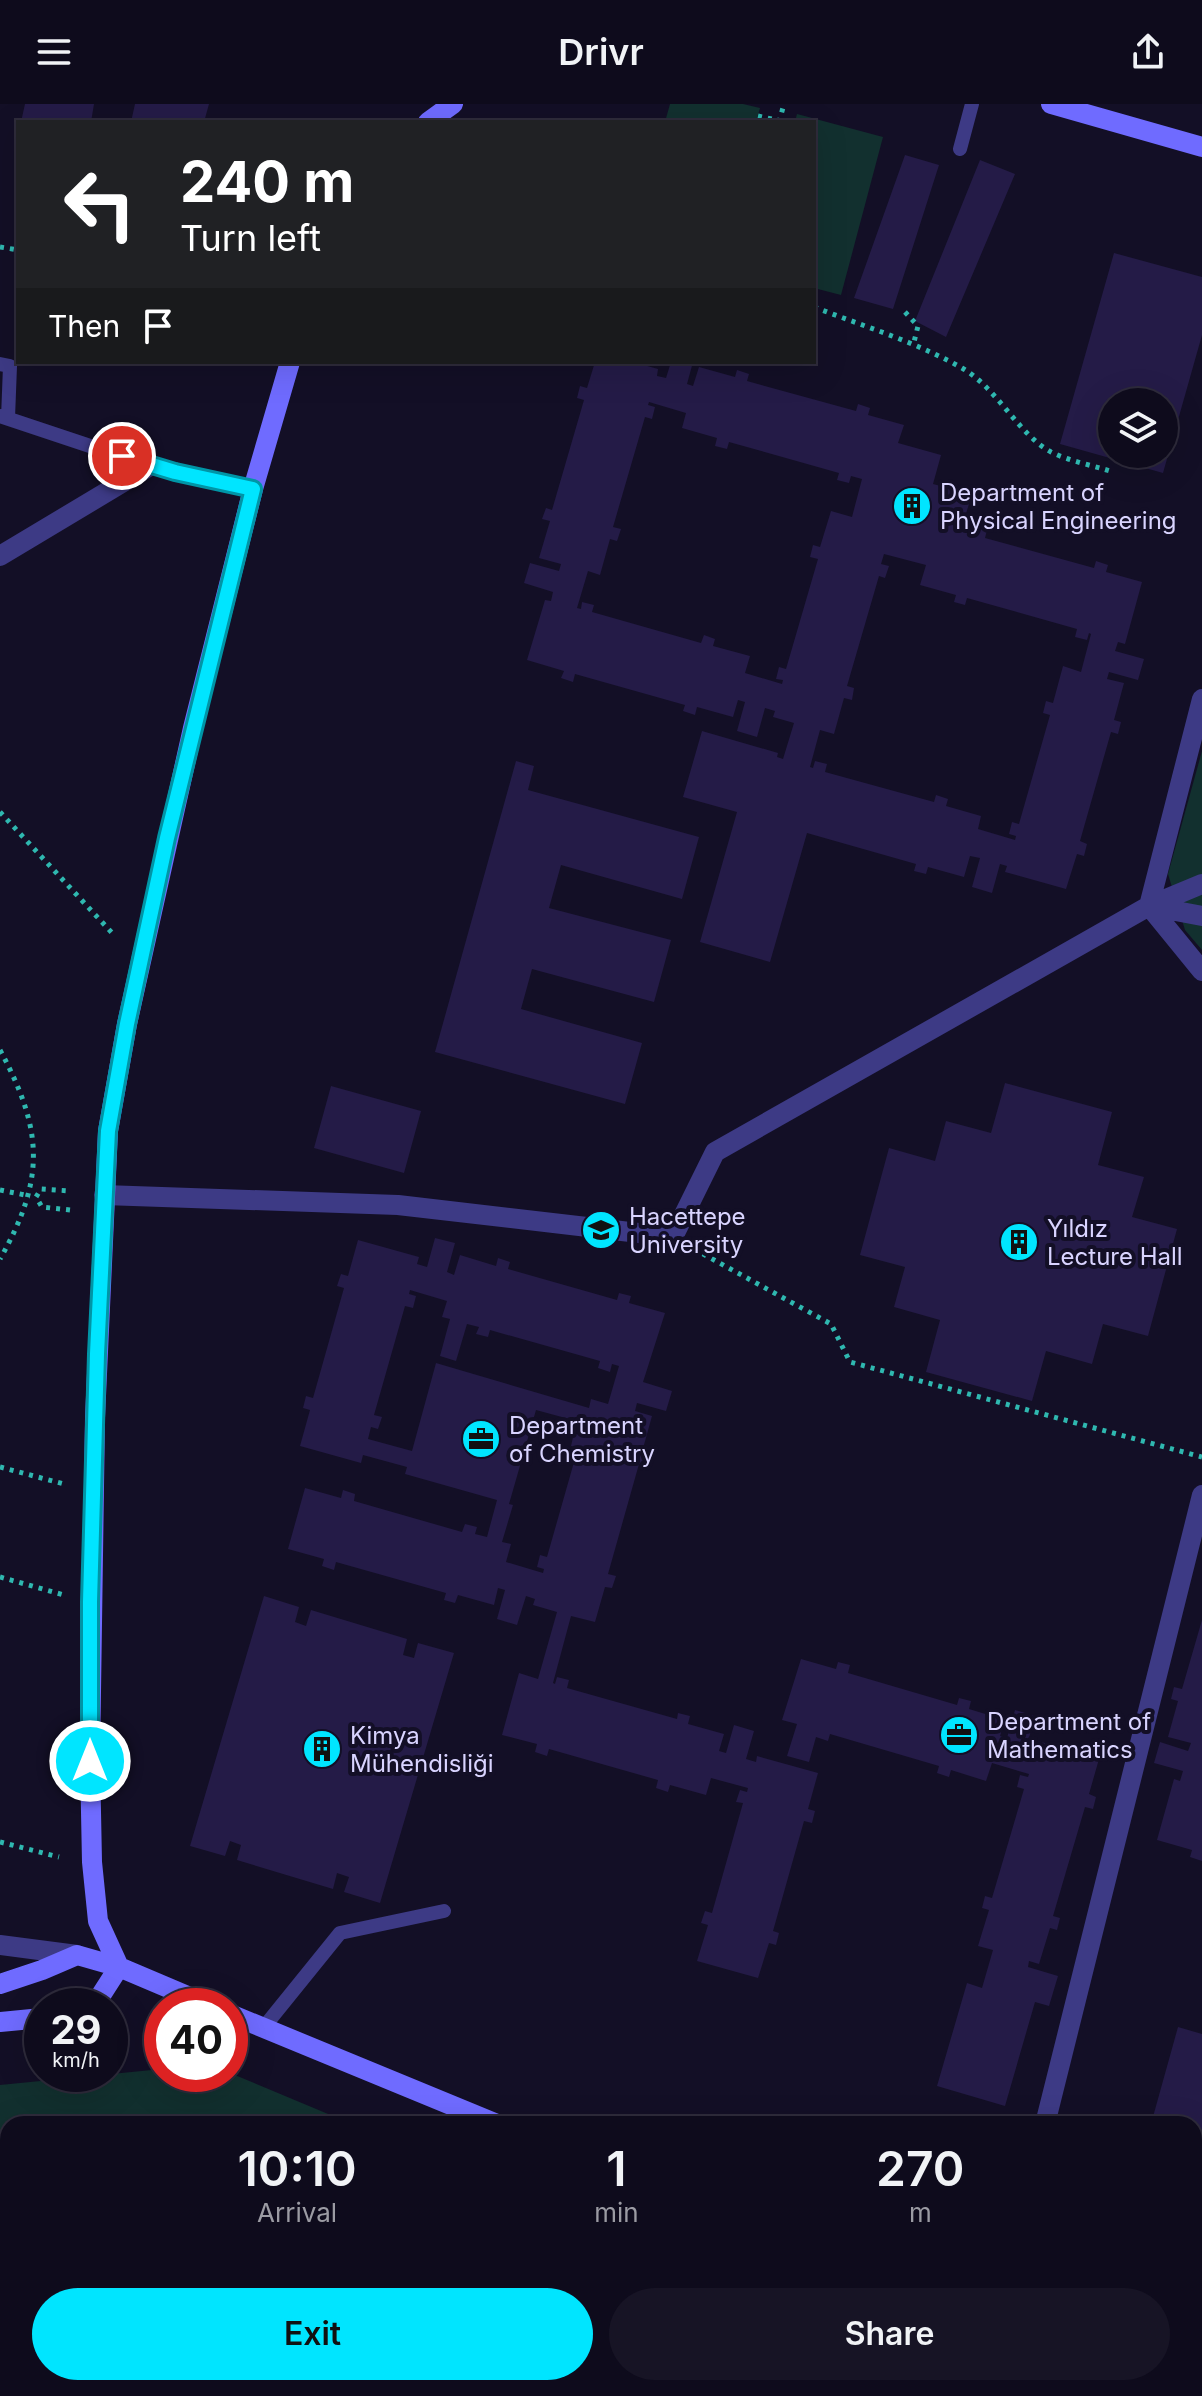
<!DOCTYPE html>
<html lang="en">
<head>
<meta charset="utf-8">
<style>
	body { margin:0; font-family:Inter,sans-serif; background:#171425; color:#f1f3f6; height:100vh; display:flex; flex-direction:column; font-size:30px; white-space:nowrap }
	* { box-sizing:border-box; margin:0 }
	p { font-size:26px; color:#9b9ba3 }
	.icon { flex:none; width:44px; height:44px; fill:none; stroke:currentColor; stroke-width:2; stroke-linecap:round; stroke-linejoin:round }
	.map { position:relative; flex:1; overflow:hidden }
	.panel { position:absolute; left:0px; top:2012px; width:1202px; height:280px; display:flex; flex-direction:column; background:#0e0b1c; border-radius:24px 24px 0 0; box-shadow:0 8px 32px #0002,0 0 0 2px #2e2b3b }
	.panel>* { flex:none }
	.hud { position:absolute; left:16px; top:16px; width:800px; height:244px; border-radius:0px; box-shadow:0 8px 32px #0002,0 0 0 2px #2e2b3b; background:#202124; color:#fff; overflow:hidden }
	.tools { position:absolute; left:1098px; top:284px; display:grid; gap:16px }
	.tools a { display:grid; place-items:center; width:80px; height:80px; border-radius:50%; background:#0e0b1c; box-shadow:0 8px 32px #0002,0 0 0 2px #2e2b3b; font-size:40px }
	.speed { position:absolute; left:24px; top:1884px; display:flex; gap:16px; font-size:40px; font-weight:700; text-align:center }
	.speed>* { display:grid; place-content:center; width:104px; height:104px; border-radius:50%; background:#0e0b1c; box-shadow:0 8px 32px #0002,0 0 0 2px #2e2b3b; line-height:1 }
	.speed small { font-size:20px; font-weight:400 }
	.speed .limit { border:12px solid #d22; background:#fff; color:#111 }
	.pin { position:absolute; display:grid; place-items:center; width:68px; height:68px; color:#fff; margin:-34px; border:4px solid #fff; border-radius:50%; box-shadow:0 2px 8px #0007 }
	.me { position:absolute; width:88px; margin:-44px; rotate:0deg; stroke-linejoin:round; filter:drop-shadow(0 0 6px #0008) }
	.turn { display:flex; align-items:center; gap:28px; height:168px; padding:0 32px; font-size:36px }
	.turn .icon { width:104px; height:104px; stroke-width:2.5 }
	.turn b { display:block; font-size:56px; line-height:68px }
	.then { display:flex; align-items:center; height:76px; padding:0 32px; background:#0003; gap:16px; font-size:30px }
	.eta { display:flex; justify-content:space-evenly; align-items:center; height:136px; text-align:center }
	.eta b { font-size:48px; font-weight:600; line-height:56px }
	.action { display:flex; gap:16px; margin-top:auto; padding:16px 32px }
	.action a { flex:1; height:92px; border-radius:48px; background:#00e5ff; color:#111; font-size:32px; font-weight:600; line-height:92px; text-align:center }
	.action a+a { background:#171425; color:#f1f3f6 }
	header { display:flex; justify-content:space-between; align-items:center; height:104px; padding:0 32px; background:#0e0b1c; font-size:36px; font-weight:600 }
	.map>svg:first-child { display:block }
	.green { fill:#12302f }
	.building { fill:#241b47; fill-rule:evenodd }
	.lines { fill:none; stroke-linecap:round; stroke-linejoin:round }
	.path { stroke:#2fb8b0; stroke-width:5; stroke-dasharray:4 6; stroke-linecap:butt }
	.lane { stroke:#3d3a85; stroke-width:14 }
	.street { stroke:#3d3a85; stroke-width:20 }
	.secondary { stroke:#6f6bff; stroke-width:20 }
	.route-casing { stroke:#0095a6; stroke-width:20 }
	.route { stroke:#00e5ff; stroke-width:14 }
	.labels { text-anchor:middle; dominant-baseline:central; stroke-width:8; stroke-linejoin:round; paint-order:stroke }
	.poi-label { font-size:24px; fill:#d9d4ff; stroke:#130f26; text-anchor:start }
</style>
</head>
<body>
<header><svg class="icon" aria-label="menu" viewBox="0 0 24 24"><path d="M4 6h16M4 12h16M4 18h16"/></svg>Drivr<svg class="icon" aria-label="share" viewBox="0 0 24 24"><path d="M12 15V3M7 8l5-5 5 5M5 13v7h14v-7"/></svg></header>
<div class="map">
<svg width="1202" height="2292" viewBox="0 0 1202 2292">
	<rect width="100%" height="100%" fill="#130f26"/>
	<path class="green" d="M670,0h73l17,4 -4,14h-91z
		M797,10l86,23 -42,158 -27,-7v-166h-19z
		M1202,647v199l-17,-20 -17,-56z
		M162,1965v5l68,-1 122,51h-344v264h970l19,8h-997v-311z
		M1202,2081v197l-8,-3v-192z"/>
	<path class="building" d="M25,0h69l-3,18h-70z
		M135,0h74l-5,18h-73z
		M905,51l34,10 -46,144 -39,-11z
		M980,56l35,14 -69,163 -31,-16z
		M1114,149l88,24v58l-39,138 -103,-29zM1112,298h52v52h-52z
		M595,258h38l25,7 -1,7 9,2 5,-16h22l-6,22 6,2 6,-19 36,10 2,-7 12,4 -2,7 109,30 2,-7 12,4 -2,7 36,10 -6,18 43,12 -8,29 39,10 -11,36 12,4 2,-7 12,3 -2,8 109,30 2,-7 12,4 -2,7 36,10 -17,62 -7,-2 -3,9 29,8 -6,21 -29,-8 -2,7 17,4 -10,37 7,2 -3,12 -7,-2 -31,109 7,3 -3,12 -7,-2 -11,35 -61,-17 2,-6 -7,-2 -8,29 -20,-6 8,-29 -10,-2 -6,21 -36,-10 -2,7 -12,-3 2,-7 -109,-31 -37,129 -70,-20 37,-130 -54,-15 19,-66 76,22 -1,4 6,2 11,-36 -21,-6 2,-6 -10,-3 -8,29 -20,-6 8,-29 -7,-2 -5,17 -36,-10 -2,8 -12,-4 2,-6 -110,-31 -2,8 -12,-4 3,-7 -37,-11 18,-60 6,1 2,-9 -29,-9 6,-20 29,8 2,-7 -22,-6 11,-37 -8,-2 4,-11 6,2 32,-110 -7,-2 3,-12 7,2zM649,298l37,11 -4,15 35,10 -2,8 12,3 2,-7 110,31 -2,7 12,3 2,-7 11,3 -10,38 -21,-6 -11,36 -7,-2 -3,12 8,2 -32,110 -7,-2 -3,12 7,1 -1,4 -37,-11 5,-17 -37,-10 2,-7 -11,-4 -3,8 -109,-31 2,-7 -12,-3 -1,7 -4,-1 11,-37 12,4 10,-36 7,2 4,-12 -8,-2 32,-110 7,2 3,-12 -7,-2zM884,450l42,11 -6,20 36,10 -2,7 11,3 2,-7 110,31 -2,8 12,3 2,-7 2,1 -10,38 -18,-6 -10,37 -7,-2 -3,12 7,2 -31,109 -7,-2 -3,12 7,2 -1,4 -37,-11 3,-13 -35,-10 2,-7 -12,-4 -2,7 -109,-30 2,-8 -12,-3 -2,7 -3,-1 10,-37 14,4 10,-36 8,2 2,-12 -7,-2 32,-110 6,2 4,-12 -8,-2z
		M516,657l18,5 -6,24 171,47 -17,62 -121,-34 -12,43 122,32 -17,62 -122,-33 -11,40 121,34 -17,61 -190,-52z
		M1005,979l107,29 -14,53 46,12 -12,40 45,12 -29,107 -45,-12 -11,40 -46,-13 -14,50 -106,-29 14,-52 -46,-13 11,-40 -45,-12 29,-107 46,13 11,-40 45,12z
		M331,982l90,25 -17,62 -90,-25z
		M435,1134l20,5 -8,29 7,3 6,-20 36,11 2,-8 12,4 -2,7 109,31 2,-7 12,3 -2,7 36,10 -22,69 29,9 -6,20 -29,-8 -2,8 17,5 -10,36 8,3 -4,11 -7,-2 -31,110 8,2 -4,12 -7,-1 -10,35 -24,-6 -18,67 2,1 2,-7 12,3 -2,8 110,31 1,-6 12,3 -2,8 36,10 -5,17 7,2 8,-28 20,6 -8,28 10,3 1,-6 61,17 -10,36 7,2 -3,12 -8,-2 -31,110 6,2 -3,12 -7,-2 -11,35 -61,-17 11,-36 -7,-2 4,-12 7,2 31,-110 -7,-1 4,-12 7,2 1,-4 -37,-10 -5,17 -36,-10 -2,7 -12,-4 2,-8 -109,-31 -2,7 -12,-4 2,-8 -35,-9 17,-62 19,6 19,-67 -24,-7 2,-6 -9,-3 -9,29 -20,-6 8,-29 -7,-2 -4,17 -36,-10 -3,8 -11,-3 2,-7 -110,-31 -2,8 -12,-4 2,-7 -36,-10 17,-61 36,10 2,-8 12,4 -1,7 108,31 3,-8 12,3 -2,7 12,3 10,-37 -92,-26 2,-7 -44,-12 -2,8 -61,-17 10,-36 -7,-2 3,-12 7,2 31,-110 -7,-2 4,-12 7,2 10,-36 61,17 -2,7 10,3zM410,1186l37,11 -5,16 8,2 -10,37 16,5 11,-37 12,3 -3,7 12,3 2,-7 110,31 -2,7 12,4 2,-8 7,2 -11,38 -17,-5 -2,9 -153,-45 -24,88 -44,-12 3,-12 7,2 4,-12 -8,-2 31,-109 8,2 3,-12 -7,-2zM536,1306l48,13 -2,13 -8,-3 -3,13 7,2 -31,109 -7,-2 -3,12 7,2 -1,4 -37,-11 5,-18 -9,-2 11,-37 -4,-1z
		M264,1492l35,11 -4,15 11,4 5,-16 96,29 -4,16 11,3 4,-15 36,10 -74,250 -36,-11 5,-15 -12,-4 -4,16 -96,-29 4,-15 -11,-4 -5,15 -35,-10z
		M1202,1516v241l-12,-4 2,-7 -35,-10 17,-61 6,2 3,-10 -29,-8 6,-21 28,9 3,-8 -23,-6 10,-36 -7,-2 3,-12 8,2z
		M801,1555l35,10 2,-7 12,3 -2,8 109,32 2,-7 12,3 -2,8 36,11 -5,16 7,2 8,-28 20,6 -8,29 9,2 2,-6 61,18 -10,35 7,3 -3,12 -8,-2 -32,109 7,2 -3,12 -7,-2 -11,36 -10,-3 -1,6 30,9 -9,30 -14,-4 -30,104 -68,-20 30,-103 15,5 11,-38 -15,-4 11,-36 -7,-2 3,-12 7,2 32,-109 -7,-2 3,-12 8,2 1,-3 -37,-11 -6,18 -35,-11 -2,7 -12,-4 2,-7 -109,-32 -2,7 -12,-4 -7,25 -22,-6 10,-32 -15,-4z
		M1178,1923l24,7v112l-8,-3v-19h-43z"/>
	<g class="lines">
		<path class="path" d="M758,12l27,6
			M779,18l5,-18
			M0,143l18,3
			M814,203c49,19 102,35 148,61 35,20 57,67 89,84 18,9 40,13 59,19
			M905,208l13,14 -5,20
			M0,708l113,122
			M0,946c43,80 46,128 0,209
			M0,1086l30,6
			M70,1106l-28,-3 -6,-10 5,-8 30,2
			M694,1145l137,75 19,38 352,95
			M0,1363l64,17
			M0,1473l64,18
			M0,1738l59,15"/>
		<path class="lane" d="M960,45l12,-45
			M0,260l10,2 -2,52
			M0,312l150,50 103,23
			M264,1923l76,-94 104,-22
			M1194,2078l8,-1"/>
		<path class="street" d="M0,452l150,-90
			M1149,802l53,-207
			M1149,802l53,65
			M1149,802l53,10
			M104,1091l294,10 275,32 42,-85 434,-246 53,-22
			M0,1841l77,10
			M1045,2020l157,-629"/>
		<path class="secondary" d="M1051,0l151,43
			M428,18l25,-18
			M119,1863l-21,-46 -6,-59 -2,-101 5,-343 13,-287 19,-107 66,-296 60,-239 37,-127
			M0,1880l42,-14 35,-15 42,12 92,39
			M94,1902l25,-39
			M230,1910l267,110
			M0,1918l42,-4
			M1123,2284l20,8"/>
	</g>
	<g class="lines">
		<defs>
			<path id="route" d="M90,1657v-159l7,-248 11,-223 19,-107 40,-186 86,-349 -78,-17 -53,-16"/>
		</defs>
		<use href="#route" class="route-casing"/>
		<use href="#route" class="route"/>
	</g>
	<defs>
		<symbol id="building-disc" viewBox="-11 -11 22 22"><circle r="9.5" fill="#00e5ff" stroke="#130f26"/><path d="M-4-6H4V6H1V3H-1V6H-4ZM-2.5-4.3h1.7v1.8h-1.7ZM.8-4.3h1.7v1.8H.8ZM-2.5-1h1.7V.8h-1.7ZM.8-1h1.7V.8H.8Z" fill="#111"/></symbol>
		<symbol id="university-disc" viewBox="-11 -11 22 22"><circle r="9.5" fill="#00e5ff" stroke="#130f26"/><path d="M0-5L7-2L0 1L-7-2ZM-4 1L0 2.5L4 1V4Q0 6-4 4Z" fill="#111"/></symbol>
		<symbol id="office-disc" viewBox="-11 -11 22 22"><circle r="9.5" fill="#00e5ff" stroke="#130f26"/><path d="M-6-3h4V-5.5h4V-3h4V5H-6ZM-1-4.5V-3h2v-1.5ZM-6 0V1H6V0Z" fill="#111"/></symbol>
	</defs>
	<g fill-rule="evenodd">
		<use href="#building-disc" x="890" y="380" width="44" height="44"/>
		<use href="#university-disc" x="579" y="1104" width="44" height="44"/>
		<use href="#building-disc" x="997" y="1116" width="44" height="44"/>
		<use href="#office-disc" x="459" y="1313" width="44" height="44"/>
		<use href="#office-disc" x="937" y="1609" width="44" height="44"/>
		<use href="#building-disc" x="300" y="1623" width="44" height="44"/>
	</g>
	<g class="labels">
		<g class="poi-label">
			<text x="940" y="388">Department of<tspan x="940" dy="28">Physical Engineering</tspan></text>
			<text x="629" y="1112">Hacettepe<tspan x="629" dy="28">University</tspan></text>
			<text x="1047" y="1124">Yıldız<tspan x="1047" dy="28">Lecture Hall</tspan></text>
			<text x="509" y="1321">Department<tspan x="509" dy="28">of Chemistry</tspan></text>
			<text x="987" y="1617">Department of<tspan x="987" dy="28">Mathematics</tspan></text>
			<text x="350" y="1631">Kimya<tspan x="350" dy="28">Mühendisliği</tspan></text>
		</g>
	</g>
</svg>
<div class="tools">
<a><svg class="icon" aria-label="layers" viewBox="0 0 24 24"><path d="M12 4l9 5-9 5-9-5zM3 14l9 5 9-5"/></svg></a>
</div>
<div class="speed"><div>29<small>km/h</small></div><div class="limit">40</div></div>
<div class="pin" style="left:122px;top:352px;background:#d93025"><svg class="icon" aria-label="arrive" viewBox="0 0 24 24"><path d="M6 21V4h12l-3 4 3 4H6"/></svg></div>
<svg class="me" style="left:90px;top:1657px" viewBox="-20 -20 40 40"><circle r="17" fill="#00e5ff" stroke="#fff" stroke-width="3"/><path d="M0-11L8 9 0 5-8 9z" fill="#fff"/></svg>
<div class="hud">
<div class="turn"><svg class="icon" aria-label="left" viewBox="0 0 24 24"><path d="M17 20v-9H6M10 6l-5 5 5 5"/></svg><div><b>240 m</b>Turn left</div></div>
<div class="then">Then<svg class="icon" aria-label="arrive" viewBox="0 0 24 24"><path d="M6 21V4h12l-3 4 3 4H6"/></svg></div>
</div>
<section class="panel">
<div class="eta">
<div><b>10:10</b><p>Arrival</p></div>
<div><b>1</b><p>min</p></div>
<div><b>270</b><p>m</p></div>
</div>
<div class="action"><a>Exit</a><a>Share</a></div>
</section>
</div>
</body>
</html>
